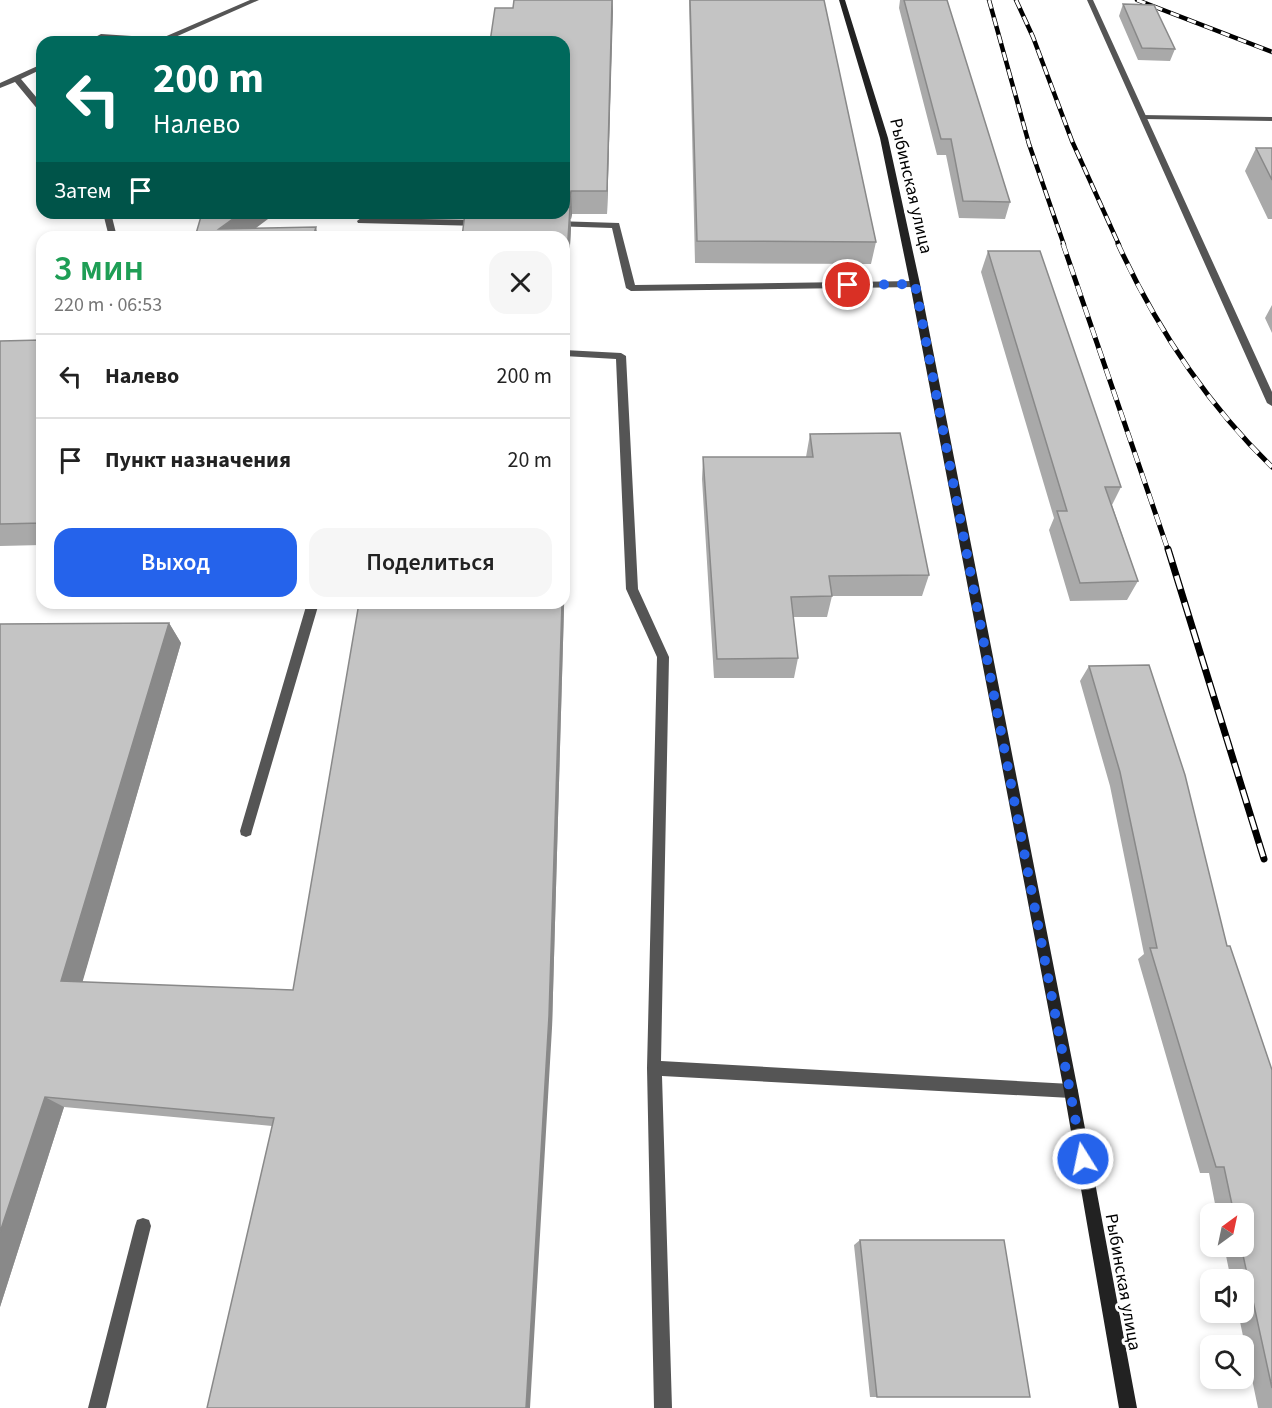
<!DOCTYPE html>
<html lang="ru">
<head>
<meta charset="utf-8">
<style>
	body { margin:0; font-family:"Source Sans 3",sans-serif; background:#f6f6f6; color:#222; height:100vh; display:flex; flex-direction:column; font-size:22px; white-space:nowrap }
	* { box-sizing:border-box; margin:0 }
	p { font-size:20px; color:#767676 }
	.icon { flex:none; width:33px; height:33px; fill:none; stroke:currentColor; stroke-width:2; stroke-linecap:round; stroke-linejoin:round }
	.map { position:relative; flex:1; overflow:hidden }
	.drawer { position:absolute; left:36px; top:231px; width:534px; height:378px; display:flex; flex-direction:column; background:#fff; border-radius:18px; box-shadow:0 3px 9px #0003 }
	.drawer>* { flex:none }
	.top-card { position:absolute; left:36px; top:36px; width:534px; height:183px; border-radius:18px; box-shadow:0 3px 9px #0003; background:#00695c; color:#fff; overflow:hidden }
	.needle { width:39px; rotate:33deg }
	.tools { position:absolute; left:1200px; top:1203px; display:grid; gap:12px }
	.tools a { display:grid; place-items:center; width:54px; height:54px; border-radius:12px; background:#fff; box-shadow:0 3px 9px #0003; font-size:30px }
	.pin { position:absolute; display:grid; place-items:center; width:51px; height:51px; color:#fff; margin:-26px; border:3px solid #fff; border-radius:50%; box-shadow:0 2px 6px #0007 }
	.me { position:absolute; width:66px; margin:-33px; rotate:350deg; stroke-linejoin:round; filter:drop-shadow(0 0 4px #0008) }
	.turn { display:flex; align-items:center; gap:21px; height:126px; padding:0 18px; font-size:27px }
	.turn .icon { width:78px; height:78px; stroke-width:2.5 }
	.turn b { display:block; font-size:42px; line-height:51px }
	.then { display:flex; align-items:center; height:57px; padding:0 18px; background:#0003; gap:12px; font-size:22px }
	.round { display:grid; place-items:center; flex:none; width:63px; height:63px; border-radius:18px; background:#f6f6f6 }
	.summary { display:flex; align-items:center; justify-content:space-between; height:102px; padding:0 18px }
	h1 { font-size:36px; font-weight:600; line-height:45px; color:#1e9e55 }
	.button { display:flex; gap:12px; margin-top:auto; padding:12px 18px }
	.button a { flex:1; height:69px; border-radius:18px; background:#2563eb; color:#fff; font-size:24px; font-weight:600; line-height:69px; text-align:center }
	.button a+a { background:#f6f6f6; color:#222 }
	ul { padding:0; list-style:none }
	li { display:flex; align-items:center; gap:18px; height:84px; padding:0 18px; border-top:2px solid #e0e0e0 }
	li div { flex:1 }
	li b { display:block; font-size:22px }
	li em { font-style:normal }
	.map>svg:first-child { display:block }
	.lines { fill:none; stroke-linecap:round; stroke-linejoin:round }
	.lane { fill:#555; fill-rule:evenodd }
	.street { fill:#555; fill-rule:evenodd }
	.secondary { fill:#222; fill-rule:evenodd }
	.rail-far2-casing { stroke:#000; stroke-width:4.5 }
	.rail-far1-casing { stroke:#000; stroke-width:5 }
	.rail-casing { stroke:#000; stroke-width:7 }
	.rail-far2 { stroke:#fff; stroke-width:3; stroke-dasharray:9; stroke-linecap:butt }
	.rail-far1 { stroke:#fff; stroke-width:4; stroke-dasharray:11; stroke-linecap:butt }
	.rail { stroke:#fff; stroke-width:4.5; stroke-dasharray:14; stroke-linecap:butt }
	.wall { fill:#a9a9a9 }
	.shaded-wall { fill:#898989 }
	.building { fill:#c4c4c4; stroke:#898989; stroke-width:1.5 }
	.route { stroke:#2563eb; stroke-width:10; stroke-dasharray:0 18 }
	.labels { text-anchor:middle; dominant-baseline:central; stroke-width:6; stroke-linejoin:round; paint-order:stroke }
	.street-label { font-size:18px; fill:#000; stroke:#fff }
</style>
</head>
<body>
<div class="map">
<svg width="1272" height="1408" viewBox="0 0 1272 1408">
	<rect width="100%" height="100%" fill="#fff"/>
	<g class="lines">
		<path class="lane" d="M250,0h9l-95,42 -62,-4 -7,4h-9l15,-8 61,4z
			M42,64v5l-21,10 21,25v7h-3l-24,-29 -15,6v-5z
			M1141,115l131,2v4l-128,-2h-3z
			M103,213h8l6,24h-8z
			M564,350l57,3 5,3 12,233 31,68 -8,404 410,23 5,2 2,5 -2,5 -5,2 -409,-22 10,332h-18l-7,-340 10,-411 -31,-68 -10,-230 -52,-3z
			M307,603h12l-67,228 -1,4 -5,2 -5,-2 -1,-4z
			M143,1218l6,2 2,6 -45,182h-18l47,-182 2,-6z"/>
		<path class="street" d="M1087,0h6l179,392v14l-5,-3z
			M361,218l120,2 4,3 -4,3 -123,-3 -1,-2z
			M555,221l64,2 16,62 280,-4 5,3 -5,3 -284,4 -5,-3 -14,-60 -60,-2 -1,-2z"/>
		<path class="secondary" d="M839,0h6l43,138 32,146 158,807 59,317h-18l-55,-317 -154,-807 -30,-146z"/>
		<defs>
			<path id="rail-far2" d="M989,0l40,144 35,101
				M1016,0l17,37 39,104 47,104
				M1137,0l135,52"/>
			<path id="rail-far1" d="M1063,244l105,306
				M1118,244c38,83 88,159 154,223"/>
			<path id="rail" d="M1168,549l96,310"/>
		</defs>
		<use href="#rail-far2" class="rail-far2-casing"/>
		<use href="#rail-far1" class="rail-far1-casing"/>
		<use href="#rail" class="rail-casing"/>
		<use href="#rail-far2" class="rail-far2"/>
		<use href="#rail-far1" class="rail-far1"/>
		<use href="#rail" class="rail"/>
	</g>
	<path class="wall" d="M514,0h99l-6,214h-35l-1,5h-1l1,10 -6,98h-1v-285l-51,-34z
		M689,0h135l52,242 -5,22 -176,-1z
		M900,0h47l63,202 -5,17 -46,-1 -13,-63h-9l-38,-147z
		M1123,4l52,45 -5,12 -32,-1 -19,-44z
		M1256,148h16v71h-4l-23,-48z
		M988,251l133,236 -9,18 26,76 -11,19 -57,1 -21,-71 5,-12 -73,-246z
		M1272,305v28l-7,-15z
		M42,340v205l-42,1v-205z
		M810,434l119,141 -7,21h-90l-5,21h-34l5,41 -4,20h-80l-12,-199 1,-22h103z
		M567,503l-15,525 -280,98 -208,-19 -64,200v-683l169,-1 12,20 -99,339 211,8z
		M1089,666l138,280 45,124v338h-14l-20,-96h6v-32h-13l-7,-34h20v-32h-27l-8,-41h-9l-62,-214 6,-5 -34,-168 -30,-105z
		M860,1240l170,157h-160l-16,-152z"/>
	<path class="shaded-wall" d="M612,0l1,11 -6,203v-23z
		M571,191l1,23 -1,5 -1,-23z
		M570,207l1,22 -6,98 -1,-23z
		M241,213h35l-32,24 -25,-8z
		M316,227l2,10h-5z
		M565,481l2,22 -15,525 -22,380h-4l36,-805h2v-75z
		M169,623l12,20 -102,351 -18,-13z
		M45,1097l19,10 -64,200v-75z"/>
	<path class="building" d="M514,0h98l-5,191h-36l-1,5h-6v-154h-74l5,-34h18z
		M690,0h134l52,242 -179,-1z
		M904,0h43l63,202 -47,-1 -12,-62h-10z
		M1123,4l31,1 21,44 -33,-1z
		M1256,148h16v32z
		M564,207h6l-6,97v-67h-102l3,-24h99z
		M202,213h39l-22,16 97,-2 -3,10h-118z
		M988,251h52l81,236h-16l33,94 -58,2 -23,-72h10z
		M42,340v183l-42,1v-183z
		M900,433l29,142 -100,1 3,20 -41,1 7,61 -81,1 -14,-202h110l-3,-23z
		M564,481h1l-1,47z
		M359,603h203l-13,413 -23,392h-319l67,-290 -229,-21 -45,135v-608l169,-1 -108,358 232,9z
		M1149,665l36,110 42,171h3l42,124v318l-31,-142h3v-32h-10l-10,-47h-8l-66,-219h7l-37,-176 -31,-106z
		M860,1240h144l26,157h-153z"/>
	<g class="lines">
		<path class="route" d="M848,285l67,-1 168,875"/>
	</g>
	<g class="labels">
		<g class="street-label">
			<text transform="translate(911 186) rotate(77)">Рыбинская улица</text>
			<text transform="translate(1123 1282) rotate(80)">Рыбинская улица</text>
		</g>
	</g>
</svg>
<div class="tools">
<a><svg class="needle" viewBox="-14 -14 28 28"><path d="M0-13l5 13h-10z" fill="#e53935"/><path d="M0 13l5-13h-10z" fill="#767676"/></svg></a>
<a><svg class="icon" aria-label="sound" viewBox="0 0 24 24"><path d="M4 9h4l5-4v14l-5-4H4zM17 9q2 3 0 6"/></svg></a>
<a><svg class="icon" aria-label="search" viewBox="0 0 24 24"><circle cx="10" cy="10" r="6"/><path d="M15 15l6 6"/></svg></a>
</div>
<div class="pin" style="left:848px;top:285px;background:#d93025"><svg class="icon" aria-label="arrive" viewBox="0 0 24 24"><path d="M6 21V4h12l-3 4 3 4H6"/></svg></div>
<svg class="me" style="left:1083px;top:1159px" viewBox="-20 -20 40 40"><circle r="17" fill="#2563eb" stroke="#fff" stroke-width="3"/><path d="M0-11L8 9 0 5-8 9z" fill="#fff"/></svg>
<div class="top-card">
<div class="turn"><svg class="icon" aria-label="left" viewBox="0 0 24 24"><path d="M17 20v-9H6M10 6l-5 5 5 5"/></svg><div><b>200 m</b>Налево</div></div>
<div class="then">Затем<svg class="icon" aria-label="arrive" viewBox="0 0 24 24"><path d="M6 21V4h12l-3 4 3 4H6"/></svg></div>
</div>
<section class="drawer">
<div class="summary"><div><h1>3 мин</h1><p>220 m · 06:53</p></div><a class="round"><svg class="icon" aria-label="close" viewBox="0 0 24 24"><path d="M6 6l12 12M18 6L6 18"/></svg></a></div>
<ul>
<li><svg class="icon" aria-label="left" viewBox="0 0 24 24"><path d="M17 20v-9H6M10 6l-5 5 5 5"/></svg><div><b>Налево</b></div><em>200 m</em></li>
<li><svg class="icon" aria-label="arrive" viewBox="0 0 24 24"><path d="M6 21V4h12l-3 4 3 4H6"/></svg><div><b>Пункт назначения</b></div><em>20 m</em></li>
</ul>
<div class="button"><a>Выход</a><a>Поделиться</a></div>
</section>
</div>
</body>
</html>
